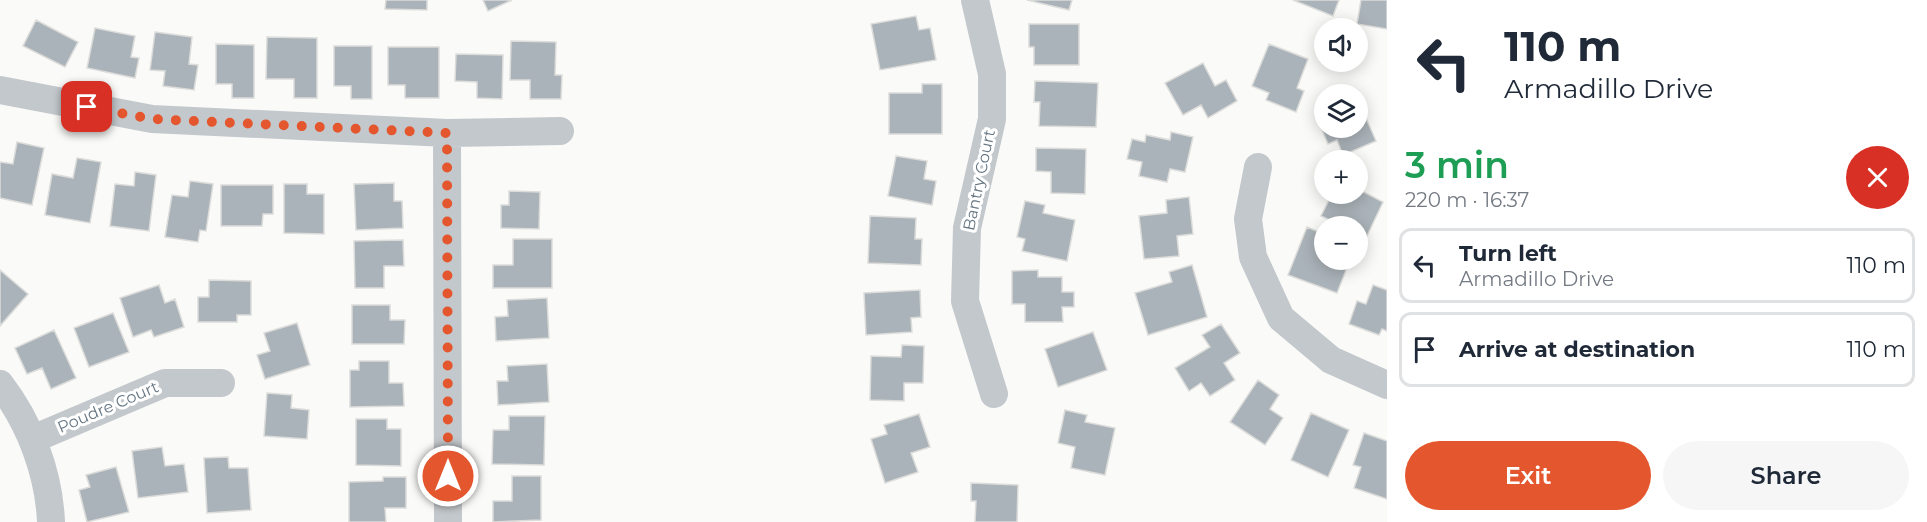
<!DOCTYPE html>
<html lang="en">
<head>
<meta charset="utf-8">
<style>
	body { margin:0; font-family:Montserrat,sans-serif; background:#f6f6f7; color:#1f2937; height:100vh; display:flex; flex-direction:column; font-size:22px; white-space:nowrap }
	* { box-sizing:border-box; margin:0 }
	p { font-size:20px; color:#747a83 }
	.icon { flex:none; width:33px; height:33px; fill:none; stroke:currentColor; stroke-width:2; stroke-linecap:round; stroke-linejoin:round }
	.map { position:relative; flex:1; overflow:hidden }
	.drawer { display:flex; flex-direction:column; background:#fff; width:540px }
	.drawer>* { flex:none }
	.hud { background:#fff; color:#1f2937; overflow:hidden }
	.tools { position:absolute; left:1314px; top:18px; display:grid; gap:12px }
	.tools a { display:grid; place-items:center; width:54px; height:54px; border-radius:50%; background:#fff; box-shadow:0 3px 15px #0003; font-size:30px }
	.pin { position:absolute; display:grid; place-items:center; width:51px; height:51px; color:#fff; margin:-26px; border-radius:12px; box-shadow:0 3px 9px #0006 }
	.me { position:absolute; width:66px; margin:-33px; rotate:0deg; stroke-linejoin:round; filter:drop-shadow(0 0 4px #0008) }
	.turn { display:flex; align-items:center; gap:21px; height:126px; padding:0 18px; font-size:27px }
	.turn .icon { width:78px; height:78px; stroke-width:2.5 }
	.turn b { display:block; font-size:42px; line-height:51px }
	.round { display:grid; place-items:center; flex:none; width:63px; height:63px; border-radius:32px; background:#f6f6f7 }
	.overview { display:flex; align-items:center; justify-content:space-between; height:102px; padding:0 18px }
	h1 { font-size:36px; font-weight:600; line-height:45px; color:#1e9e55 }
	.button { display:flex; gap:12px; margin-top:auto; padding:12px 18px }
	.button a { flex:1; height:69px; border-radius:36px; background:#e4572e; color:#fff; font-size:24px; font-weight:600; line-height:69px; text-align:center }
	.button a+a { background:#f6f6f7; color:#1f2937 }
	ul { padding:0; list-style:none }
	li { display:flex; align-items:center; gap:18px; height:75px; margin:0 12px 9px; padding:0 6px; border:3px solid #e0e1e3; border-radius:12px }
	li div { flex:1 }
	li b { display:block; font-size:22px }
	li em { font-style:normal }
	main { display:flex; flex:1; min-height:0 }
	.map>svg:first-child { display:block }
	.building { fill:#aab3b9; stroke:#dcdcda; stroke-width:1.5 }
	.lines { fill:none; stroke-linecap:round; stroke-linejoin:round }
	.minor { stroke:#c3c8cc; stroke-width:28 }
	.route { stroke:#e4572e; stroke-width:10; stroke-dasharray:0 18 }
	.labels { text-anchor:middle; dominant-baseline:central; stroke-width:6; stroke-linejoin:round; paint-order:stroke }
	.street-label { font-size:16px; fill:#657683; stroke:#fff }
</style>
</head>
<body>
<main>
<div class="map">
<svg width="1387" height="522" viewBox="0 0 1387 522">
	<rect width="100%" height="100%" fill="#fafaf8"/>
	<path class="building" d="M386,0h41v10l-42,-1z
		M483,0h29l-24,11z
		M1027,0h45l-3,10z
		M1293,0h46l-6,16z
		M1361,0h26v29l-30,-5z
		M916,16l3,14 11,-2 6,32 -56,10 -9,-46z
		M36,20l42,22 -13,25 -42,-21z
		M1029,24h50v41h-45v-18h-5z
		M95,28l40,8 -4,21 8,1 -4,20 -48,-10z
		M155,32l37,5 -3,27 9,1 -4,25 -31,-4 2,-15 -15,-1z
		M267,37l50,1v60h-23v-19h-28z
		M511,41l45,1 -1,33h7l-1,24h-31v-19h-20z
		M216,44l38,1v53h-22v-14h-16z
		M1269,44l39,15 -11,29 7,3 -8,21 -30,-12 3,-7 -17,-7z
		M334,46h38v53h-21v-13h-17z
		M388,47h51v51h-34v-13h-17z
		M456,54l47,1 -1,44 -25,-1v-16l-22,-1z
		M1203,63l12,23 11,-6 11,21 -29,17 -7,-13 -18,10 -18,-32z
		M1035,81l63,2 -2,44 -57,-1 1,-24h-6z
		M922,84h20v50h-53v-41h33z
		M1359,102l17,39 -33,14 -6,-15 -9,4 -10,-24 6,-3v11h34z
		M1171,132l22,5 -8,35 -15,-3 -3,13 -28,-6 3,-14 -15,-3 5,-20 13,3 1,-7 24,5z
		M17,142l27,6 -12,57 -32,-7v-36l13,2z
		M1036,148l50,1 -1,45 -34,-1v-21l-15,-1z
		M896,156l31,5 -3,18 12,2 -4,24 -44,-9z
		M77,158l24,4 -11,61 -45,-8 7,-41 21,4z
		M135,172l21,3 -7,56 -39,-5 5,-42 19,2z
		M190,181l23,3 -7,47 -6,-1 -2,12 -33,-5 7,-42 16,2z
		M394,183v18h8l1,27 -47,2 -2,-46z
		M284,184h23v10h17v40l-40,-1z
		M221,185h52v29h-10l-1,12h-41z
		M1358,189l25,13 -17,36 -8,-4v-8h-15l-22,-10 11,-22h26z
		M509,191l31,1 -1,37 -38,-1v-23h8z
		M1189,197l4,37 -16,2 2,20 -35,3 -5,-43 28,-3 -1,-13z
		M1025,201l20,4 -2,8 32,7 -8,41 -45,-10 3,-12 -8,-2z
		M870,216l46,2 -1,21h7l-1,26 -53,-2z
		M1307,227l17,7 -2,10 2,1v15h26l-13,33 -49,-18z
		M513,239h39v49h-59v-23h20z
		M403,240l1,26h-20v22h-29l-1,-47z
		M1192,265l15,52 -59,18 -13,-42 37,-11 -3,-10z
		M0,270l28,24 -28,32z
		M1038,270v7h24v15h12v15h-12l1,15h-38v-18h-13v-33z
		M209,280l42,1v34h-14v7h-39v-25h11z
		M159,285l6,18 10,-4 9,28 -30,10 -3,-7 -18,7 -13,-39z
		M1373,285l14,5v41l-5,-2 -3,6 -30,-11 8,-23 9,3z
		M920,290l1,27 -10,1 1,14 -46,3 -2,-42z
		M547,298l2,40 -53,3 -1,-24 13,-1 -1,-16z
		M352,305h38v15h15l-1,24h-52z
		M113,313l16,39 -40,15 -15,-39z
		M297,323l13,42 -45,14 -8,-24 13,-4 -6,-18z
		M1221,324l19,29 -16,10 11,17 -25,16 -9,-13 -12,8 -14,-23 35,-21 -8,-12z
		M54,330l22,48 -25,11 -9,-21 -15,6 -12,-26z
		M1093,332l14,38 -49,17 -13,-38z
		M902,345l22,1 -1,37h-19v18l-34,-1 1,-44 30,1z
		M359,361h30v22h14l1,23 -54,1v-37h9z
		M547,364l2,38 -51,3 -1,-24h11l-1,-15z
		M1258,380l21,15 -9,14 13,9 -18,27 -35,-23z
		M267,393l25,2 -1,13 18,2 -2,29 -43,-3z
		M1065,410l22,5 -2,7 30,6 -10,47 -34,-7 4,-21 -17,-4z
		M1311,413l38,17 -21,47 -37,-17z
		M919,414l11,33 -19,6 7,19 -33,11 -14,-44 16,-5 -3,-9z
		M509,416h36l-1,49 -52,-1 1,-34h16z
		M356,419h31v10h14v37l-45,-1z
		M1364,433l23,8v58l-33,-11 7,-21 -8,-2z
		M162,447l3,19 19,-2 4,28 -50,6 -6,-47z
		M228,457l1,11h19l3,42 -44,3 -3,-55z
		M116,467l13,45 -42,10 -8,-32 11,-3 -4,-12z
		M512,476h29v44l-48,2v-21h19z
		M383,477h23v31h-21l1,14h-37v-40l34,-1z
		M971,483l47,2 -1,37h-42l1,-21h-5z"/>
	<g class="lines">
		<path class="minor" d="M975,0l17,74v45l-25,109 -2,73 29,93
			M0,90l152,29 295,14 113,-2
			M447,133l1,389
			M1258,167l-10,52 5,38 28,61 50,42 56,25
			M0,384c30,39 49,89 51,138
			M33,439l132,-56h56"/>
	</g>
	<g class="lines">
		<path class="route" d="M87,107l65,12 295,14 1,343"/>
	</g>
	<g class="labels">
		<g class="street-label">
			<text transform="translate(979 180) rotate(-78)">Bantry Court</text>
			<text transform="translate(108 407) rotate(-23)">Poudre Court</text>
		</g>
	</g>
</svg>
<div class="tools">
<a><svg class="icon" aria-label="sound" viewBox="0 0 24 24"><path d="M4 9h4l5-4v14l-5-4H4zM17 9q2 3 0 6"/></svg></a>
<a><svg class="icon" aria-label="layers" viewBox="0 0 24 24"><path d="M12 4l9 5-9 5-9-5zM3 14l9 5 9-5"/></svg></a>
<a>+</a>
<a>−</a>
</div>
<div class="pin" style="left:87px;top:107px;background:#d93025"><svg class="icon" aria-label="arrive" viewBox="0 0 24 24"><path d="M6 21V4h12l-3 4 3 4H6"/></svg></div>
<svg class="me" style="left:448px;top:476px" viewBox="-20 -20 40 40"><circle r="17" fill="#e4572e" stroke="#fff" stroke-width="3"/><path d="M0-11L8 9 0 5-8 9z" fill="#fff"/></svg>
</div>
<section class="drawer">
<div class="hud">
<div class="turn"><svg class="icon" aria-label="left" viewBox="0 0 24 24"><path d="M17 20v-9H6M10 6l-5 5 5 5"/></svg><div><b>110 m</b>Armadillo Drive</div></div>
</div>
<div class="overview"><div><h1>3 min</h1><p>220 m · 16:37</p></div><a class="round" style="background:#d93025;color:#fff"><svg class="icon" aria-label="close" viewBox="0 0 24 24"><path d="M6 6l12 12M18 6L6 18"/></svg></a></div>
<ul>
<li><svg class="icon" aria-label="left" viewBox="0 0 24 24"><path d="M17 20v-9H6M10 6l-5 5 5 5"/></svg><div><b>Turn left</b><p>Armadillo Drive</p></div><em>110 m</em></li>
<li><svg class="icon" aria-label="arrive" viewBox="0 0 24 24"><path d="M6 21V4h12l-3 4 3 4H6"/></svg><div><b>Arrive at destination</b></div><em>110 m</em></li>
</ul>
<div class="button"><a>Exit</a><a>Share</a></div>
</section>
</main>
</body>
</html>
